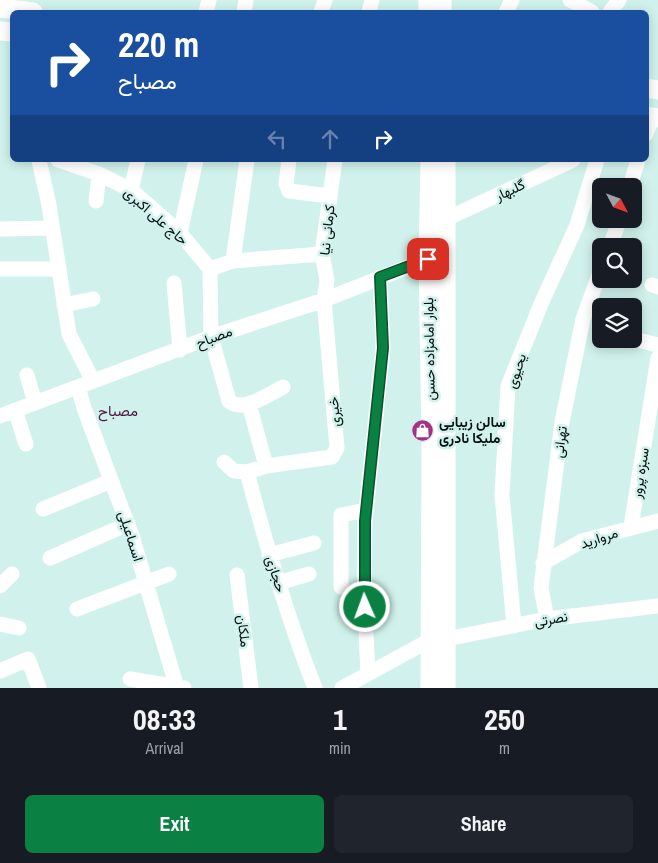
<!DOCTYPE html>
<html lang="en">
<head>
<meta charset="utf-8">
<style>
	body { margin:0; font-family:"Archivo Narrow",Vazirmatn,sans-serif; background:#20242c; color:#f1f3f6; height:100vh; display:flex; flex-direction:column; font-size:19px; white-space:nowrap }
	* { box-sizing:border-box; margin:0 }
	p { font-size:16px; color:#9ea1a6 }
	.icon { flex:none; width:28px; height:28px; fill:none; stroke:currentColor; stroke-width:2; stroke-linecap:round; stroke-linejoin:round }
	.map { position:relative; height:688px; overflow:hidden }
	.sheet { display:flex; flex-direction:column; background:#171b24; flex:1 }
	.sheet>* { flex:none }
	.top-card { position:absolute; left:10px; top:10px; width:639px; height:152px; border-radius:8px; box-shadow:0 2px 12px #0003; background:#1a4fa0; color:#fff; overflow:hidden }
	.needle { width:32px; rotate:131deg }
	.tools { position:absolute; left:592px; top:178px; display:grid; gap:10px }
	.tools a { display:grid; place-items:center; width:50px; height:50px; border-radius:8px; background:#171b24; box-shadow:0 2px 12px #0003; font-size:25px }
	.pin { position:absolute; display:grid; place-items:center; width:42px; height:42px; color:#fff; margin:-21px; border-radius:10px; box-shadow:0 2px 8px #0006 }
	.me { position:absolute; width:55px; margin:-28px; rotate:358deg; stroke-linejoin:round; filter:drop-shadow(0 0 4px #0008) }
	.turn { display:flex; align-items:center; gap:18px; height:105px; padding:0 25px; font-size:22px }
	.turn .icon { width:65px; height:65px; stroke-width:2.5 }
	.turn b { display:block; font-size:35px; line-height:42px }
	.lanes { display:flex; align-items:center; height:48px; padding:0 25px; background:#0003; justify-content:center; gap:25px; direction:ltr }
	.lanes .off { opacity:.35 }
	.eta { display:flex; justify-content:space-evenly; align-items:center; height:85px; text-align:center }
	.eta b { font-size:30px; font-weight:700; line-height:35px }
	.cta { display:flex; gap:10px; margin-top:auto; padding:10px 25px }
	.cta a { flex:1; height:58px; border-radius:8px; background:#0b8043; color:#fff; font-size:20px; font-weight:700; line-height:58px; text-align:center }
	.cta a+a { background:#20242c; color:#f1f3f6 }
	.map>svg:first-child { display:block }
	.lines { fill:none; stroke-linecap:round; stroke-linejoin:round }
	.minor { stroke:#fff; stroke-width:15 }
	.major { stroke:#fff; stroke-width:19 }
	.route-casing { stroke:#07532c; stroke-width:12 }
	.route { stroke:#0b8043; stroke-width:9 }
	.labels { text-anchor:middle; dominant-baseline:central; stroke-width:5; stroke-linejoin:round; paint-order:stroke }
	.street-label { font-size:14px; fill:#040f0e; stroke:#d1f2ec }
	.poi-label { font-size:14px; font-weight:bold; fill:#040f0e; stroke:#d1f2ec; text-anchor:start }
	.neighbourhood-label { font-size:15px; fill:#4f1741; stroke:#d1f2ec }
</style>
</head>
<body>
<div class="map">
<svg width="658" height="688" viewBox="0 0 658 688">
	<rect width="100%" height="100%" fill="#d1f2ec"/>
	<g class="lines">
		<path class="minor" d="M570,0l22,12
			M206,12l3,-12
			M244,12l2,-12
			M321,12l4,-12
			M369,12l3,-12
			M506,12l6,-12
			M610,12l9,-12
			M646,134l6,-17
			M39,160l10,45 20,129 24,47
			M58,160l41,14 32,16 49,43 30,36 1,68 18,64c13,12 41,-7 54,-14
			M289,160l-3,24 3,7 41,5
			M630,186l8,-26
			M131,190l7,-30
			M96,201l3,-27
			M446,219l127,-59
			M0,229l52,-1
			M180,233l16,-73
			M610,246l10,-27
			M233,261l14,-101
			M0,269h58
			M210,269l23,-8 89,-7
			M174,283l6,67
			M652,285l6,2
			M64,305l29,-6
			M634,339l24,6
			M27,375l8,28
			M78,387l6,21 48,128 45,152
			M249,404l17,62
			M15,410l11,34
			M0,416l211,-79 113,-37 104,-41
			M224,462l10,9 13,1 19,-6 66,-9 5,-9 -13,-148 3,-20 -5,-26 13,-94
			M247,472c19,73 40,145 68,216
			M43,509l68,-28
			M631,527l27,-169
			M269,555l45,-12
			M50,558l78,-34
			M543,563l39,-22 76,-20
			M237,575l14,113
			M278,583l31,-9
			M0,586l12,-12
			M341,587v-72l25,-5
			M77,609l92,-35
			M547,619l-6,-31 21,-166 21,-103 18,-50
			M0,624l19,4
			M514,626l-12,-131 6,-109 33,-82 36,-79 20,-65
			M0,671l28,-12 11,29
			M368,674l-4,-84 1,-69 18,-173 -3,-71
			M130,679l54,9
			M342,688l88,-48 16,-1 101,-20 111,-13"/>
		<path class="major" d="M442,0v12
			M0,8l33,4
			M428,12v-12
			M0,31l12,1
			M646,88l12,2
			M646,116l12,2
			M430,160l-2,99 3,182 -1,247
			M446,160v528"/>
	</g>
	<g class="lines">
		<defs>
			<path id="route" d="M365,607v-86l18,-173 -3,-71 48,-18"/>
		</defs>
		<use href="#route" class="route-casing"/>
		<use href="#route" class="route"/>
	</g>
	<defs>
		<symbol id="shop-disc" viewBox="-11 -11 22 22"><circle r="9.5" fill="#a63089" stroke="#d1f2ec"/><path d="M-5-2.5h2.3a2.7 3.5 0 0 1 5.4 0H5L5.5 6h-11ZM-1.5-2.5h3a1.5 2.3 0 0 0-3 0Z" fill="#fff"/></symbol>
	</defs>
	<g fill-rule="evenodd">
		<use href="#shop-disc" x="410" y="418" width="25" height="25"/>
	</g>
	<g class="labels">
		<g class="street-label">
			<text transform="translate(510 190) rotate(-25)">گلبهار</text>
			<text transform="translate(156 216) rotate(41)">حاج علی اکبری</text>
			<text transform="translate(327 230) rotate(-84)">کرمانی نیا</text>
			<text transform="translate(214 337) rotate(-21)">مصباح</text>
			<text transform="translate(429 349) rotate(-91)">بلوار امامزاده حسن</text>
			<text transform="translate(516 371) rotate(-72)">یحیوی</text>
			<text transform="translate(334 412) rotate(-95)">خیری</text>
			<text transform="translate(560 442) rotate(-83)">تهرانی</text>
			<text transform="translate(640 473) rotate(-81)">سبزه پرور</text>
			<text transform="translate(131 536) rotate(72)">اسماعیلی</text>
			<text transform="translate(599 538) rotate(-18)">مروارید</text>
			<text transform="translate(276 574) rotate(72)">حجازی</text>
			<text transform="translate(551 619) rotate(-10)">نصرتی</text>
			<text transform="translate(244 631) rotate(83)">ملکان</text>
		</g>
		<g class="poi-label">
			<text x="439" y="422">سالن زیبایی<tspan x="439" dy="16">ملیکا نادری</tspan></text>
		</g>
		<g class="neighbourhood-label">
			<text x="118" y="410">مصباح</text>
		</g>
	</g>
</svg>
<div class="tools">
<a><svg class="needle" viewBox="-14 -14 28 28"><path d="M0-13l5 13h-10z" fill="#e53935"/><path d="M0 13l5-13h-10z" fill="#9ea1a6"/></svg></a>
<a><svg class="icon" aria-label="search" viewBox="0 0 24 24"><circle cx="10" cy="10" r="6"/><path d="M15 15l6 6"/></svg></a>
<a><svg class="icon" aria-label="layers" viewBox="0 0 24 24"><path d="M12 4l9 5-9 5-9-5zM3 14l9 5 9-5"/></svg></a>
</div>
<div class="pin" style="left:428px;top:259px;background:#d93025"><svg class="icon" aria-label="arrive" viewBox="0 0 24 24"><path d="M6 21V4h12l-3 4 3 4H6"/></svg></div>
<svg class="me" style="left:365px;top:607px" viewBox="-20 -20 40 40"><circle r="17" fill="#0b8043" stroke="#fff" stroke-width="3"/><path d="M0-11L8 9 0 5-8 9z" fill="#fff"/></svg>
<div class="top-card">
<div class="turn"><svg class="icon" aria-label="right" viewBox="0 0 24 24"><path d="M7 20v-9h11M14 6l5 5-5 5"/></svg><div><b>220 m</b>مصباح</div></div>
<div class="lanes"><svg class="icon off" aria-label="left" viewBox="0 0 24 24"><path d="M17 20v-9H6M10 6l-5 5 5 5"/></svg><svg class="icon off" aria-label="ahead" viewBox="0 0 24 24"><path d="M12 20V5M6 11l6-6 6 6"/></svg><svg class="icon" aria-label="right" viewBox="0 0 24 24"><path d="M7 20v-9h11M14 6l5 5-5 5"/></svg></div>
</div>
</div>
<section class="sheet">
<div class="eta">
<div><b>08:33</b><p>Arrival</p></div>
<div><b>1</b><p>min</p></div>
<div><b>250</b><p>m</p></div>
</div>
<div class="cta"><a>Exit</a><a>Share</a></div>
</section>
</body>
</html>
